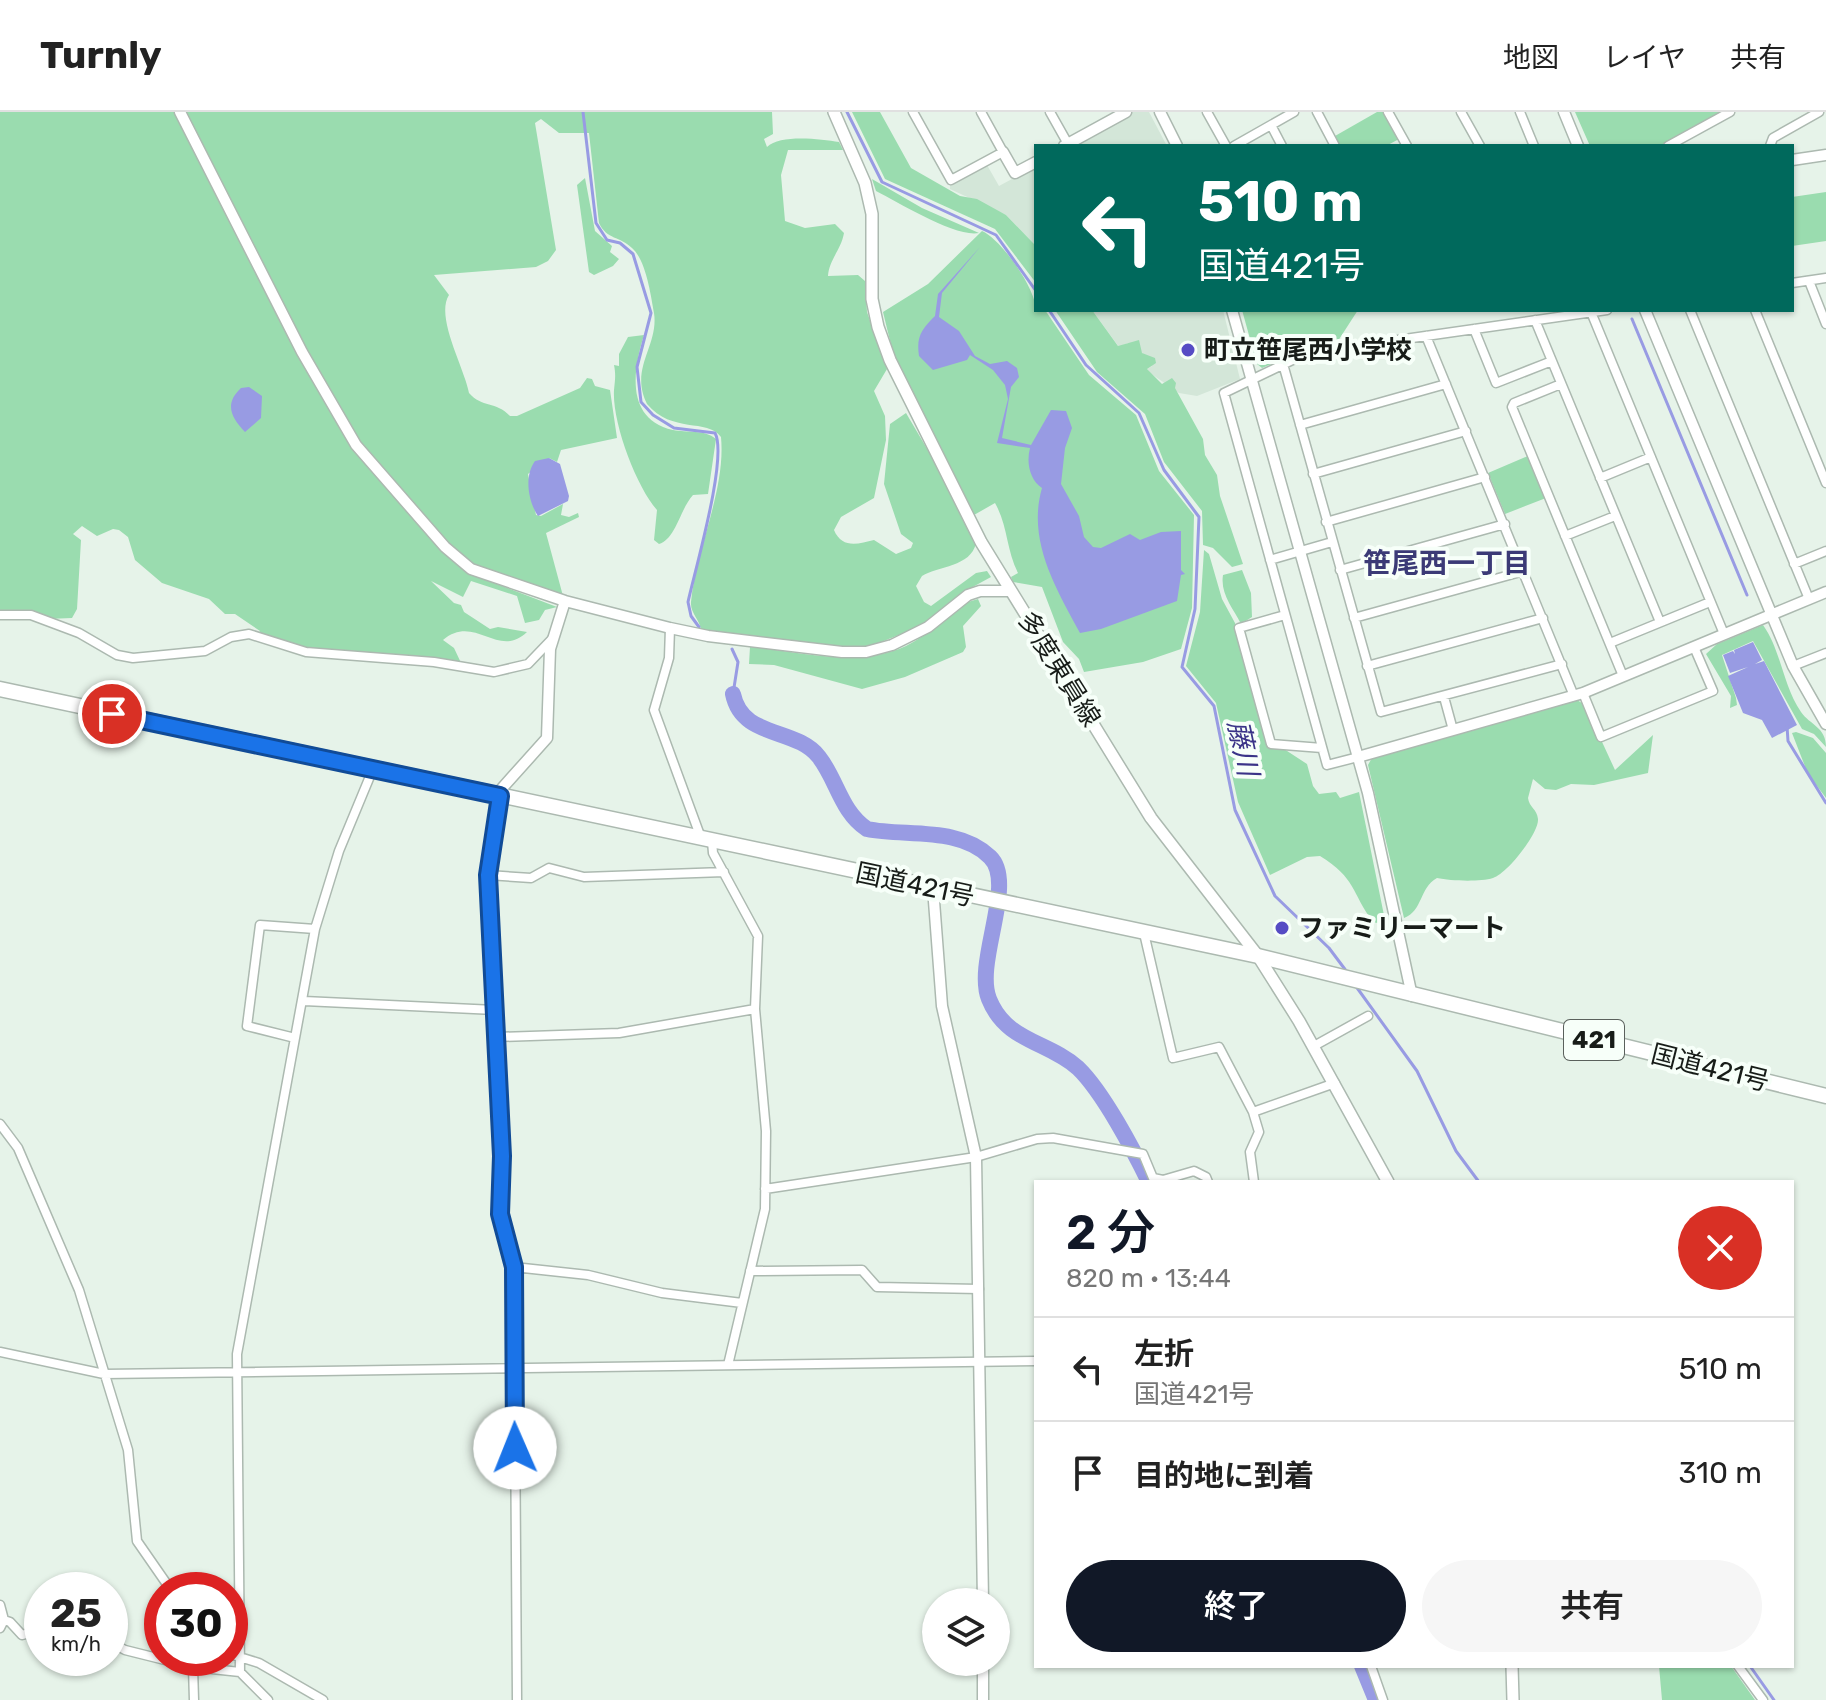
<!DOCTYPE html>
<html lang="ja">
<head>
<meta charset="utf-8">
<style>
	body { margin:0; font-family:Rubik,"Noto Sans JP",sans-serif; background:#f6f6f6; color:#222; height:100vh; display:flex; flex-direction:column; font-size:30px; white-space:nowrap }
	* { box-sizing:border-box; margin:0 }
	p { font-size:26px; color:#767676 }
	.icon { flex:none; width:44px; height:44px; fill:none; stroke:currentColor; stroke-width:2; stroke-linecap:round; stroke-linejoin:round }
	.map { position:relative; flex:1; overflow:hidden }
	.drawer { position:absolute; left:1034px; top:1068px; width:760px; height:488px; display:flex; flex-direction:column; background:#fff; border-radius:0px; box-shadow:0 2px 6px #0004 }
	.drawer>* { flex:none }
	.banner { position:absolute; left:1034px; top:32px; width:760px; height:168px; border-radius:0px; box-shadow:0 2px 6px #0004; background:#00695c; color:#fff; overflow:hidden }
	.tools { position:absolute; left:922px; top:1476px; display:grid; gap:16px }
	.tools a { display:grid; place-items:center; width:88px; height:88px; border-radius:50%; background:#fff; box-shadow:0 2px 6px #0004; font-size:40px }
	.speed { position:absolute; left:24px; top:1460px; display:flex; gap:16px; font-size:40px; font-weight:700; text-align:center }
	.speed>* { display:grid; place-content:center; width:104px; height:104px; border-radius:50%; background:#fff; box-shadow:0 2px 6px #0004; line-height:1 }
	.speed small { font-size:20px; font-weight:400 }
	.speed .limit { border:12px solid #d22; background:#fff; color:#111 }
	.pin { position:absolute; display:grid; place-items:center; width:68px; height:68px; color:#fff; margin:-34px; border:4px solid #fff; border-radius:50%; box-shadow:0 2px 8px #0007 }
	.me { position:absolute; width:88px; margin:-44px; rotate:359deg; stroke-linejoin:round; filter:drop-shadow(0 0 6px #0008) }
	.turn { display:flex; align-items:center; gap:28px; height:168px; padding:0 32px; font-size:36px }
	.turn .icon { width:104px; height:104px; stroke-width:2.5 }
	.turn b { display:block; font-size:56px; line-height:68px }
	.round { display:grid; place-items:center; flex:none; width:84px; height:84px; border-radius:42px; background:#f6f6f6 }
	.summary { display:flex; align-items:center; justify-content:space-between; height:136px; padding:0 32px }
	h1 { font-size:48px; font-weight:600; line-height:60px; color:#111827 }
	.button { display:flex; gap:16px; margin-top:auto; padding:16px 32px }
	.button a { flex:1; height:92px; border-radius:48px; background:#111827; color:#fff; font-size:32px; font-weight:600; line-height:92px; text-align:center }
	.button a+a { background:#f6f6f6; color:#222 }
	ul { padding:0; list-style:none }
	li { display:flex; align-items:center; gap:24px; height:104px; padding:0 32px; border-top:2px solid #e0e0e0 }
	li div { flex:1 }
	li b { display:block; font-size:30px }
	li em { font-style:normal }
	header { display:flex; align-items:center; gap:48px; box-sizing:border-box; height:112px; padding:0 40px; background:#fff; border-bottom:2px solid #e0e0e0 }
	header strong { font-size:38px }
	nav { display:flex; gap:44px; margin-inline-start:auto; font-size:28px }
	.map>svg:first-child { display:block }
	.built { fill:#d3e6d8 }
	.green { fill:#9adcaf }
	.water { fill:#989be3 }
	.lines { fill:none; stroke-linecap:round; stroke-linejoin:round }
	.stream { stroke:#989be3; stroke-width:3 }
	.river { stroke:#989be3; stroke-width:16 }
	.minor-casing { stroke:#acb9b0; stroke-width:11 }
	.tertiary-casing { stroke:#acb9b0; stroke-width:13 }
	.secondary-casing { stroke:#acb9b0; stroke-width:14 }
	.trunk-casing { stroke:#acb9b0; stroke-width:17 }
	.minor { stroke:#fff; stroke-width:8 }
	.tertiary { stroke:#fff; stroke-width:10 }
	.secondary { stroke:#fff; stroke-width:11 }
	.trunk { stroke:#fff; stroke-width:14 }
	.route-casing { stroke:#114b97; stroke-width:20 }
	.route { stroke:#1a73e8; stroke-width:14 }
	.poi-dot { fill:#564cc4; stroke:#f7fff9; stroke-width:3 }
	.labels { text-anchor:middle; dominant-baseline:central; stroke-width:8; stroke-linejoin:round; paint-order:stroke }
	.shield { fill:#f7fff9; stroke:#5a605c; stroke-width:2 }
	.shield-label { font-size:24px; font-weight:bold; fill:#171c18 }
	.poi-label { font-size:26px; font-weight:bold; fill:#171c18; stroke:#f7fff9; text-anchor:start }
	.street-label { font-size:26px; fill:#171c18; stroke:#f7fff9 }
	.neighbourhood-label { font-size:28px; font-weight:bold; fill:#3b3a76; stroke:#f7fff9 }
	.water-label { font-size:28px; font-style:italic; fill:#3b3488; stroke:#f7fff9 }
</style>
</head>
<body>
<header>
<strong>Turnly</strong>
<nav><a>地図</a><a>レイヤ</a><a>共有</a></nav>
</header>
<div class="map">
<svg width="1826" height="1588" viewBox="0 0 1826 1588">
	<rect width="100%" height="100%" fill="#e6f3e9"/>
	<path class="built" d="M1133,0h16l18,34h-95z
		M987,53l12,21 37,-20v80l-30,-31 -56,-26v-4z
		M1092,198h131l17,69 -43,17 -18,-3 -29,-20 -3,-4 5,-3 -6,-10 -18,-13 -9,4z"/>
	<path class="green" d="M0,0h772l1,22 -9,5 3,8c13,-13 53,-8 72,-5l4,8h-55l-7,25 4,46 20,7 30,-4 9,9c-3,17 -15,27 -16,43l30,-1 7,6 2,31 20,57 -13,22 11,25 1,24 -12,58 -33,19 -7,13c8,19 24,14 40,10l22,14 15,-6 2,-5 -12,-9 -17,-50 6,-60 16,-11 30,51 40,79c-5,24 -38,23 -54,33l-6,10 8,16 7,4 45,-33 11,-2 4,6 -22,12 -50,38 -48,19h-40l-130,-16c-1,-10 -11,-17 -10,-28 5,-53 35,-112 30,-165 -14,-19 -49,-3 -74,-33 -18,-36 12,-58 7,-91 -3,-17 -8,-53 -22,-65 -12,-12 -25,-8 -33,-25l-10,-90h-30l-18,-14 -6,4 21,127 -8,11 -12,6 -102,8 15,20c-14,22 15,72 20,98 13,15 27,8 41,23h7l63,-28 7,-10 5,1 3,7 15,4 7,48 -56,12 -4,12 -8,-4 -21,16 8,41 5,1 22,-12 -2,11 8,2 9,-4 1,4 -33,16 17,63 -83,-27 -7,6 84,32 -12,3 -6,10 -14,3 -8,-27 -46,-15 -8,16 -32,-16 23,22 7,2 3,7 26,17 8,-2 29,5c-29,28 -52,-19 -84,8l11,8 8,17 -156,-15 -48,-16 2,-3 -25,-17h-10l-16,-15 -47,-16 -27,-23 -7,-23 -9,-7 -6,-1 -16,7 -15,-10 -9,8 8,6 -4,69 -5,9 -25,1 -20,-8 -27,2z
		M852,0h28l31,56 49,28 17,3 29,16 30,31v37l-41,-54 -110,-50z
		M1377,0h6l16,27 -13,7h-46l-5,-10z
		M1575,0h147l-63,34h-69z
		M585,66l10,53 17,15 -2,6 9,7 -6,7 -19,9 -5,-3 -12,-87z
		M872,67l50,29 57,25c-23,5 -81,-31 -103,-42z
		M1826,80v49l-34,5v-49z
		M982,119c20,9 54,58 54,79h9l44,65 47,40 23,56 35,44 -2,93 -11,41 -38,13 -59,10 -5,-13 -16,-17 -21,-55 -29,-5 -2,-5 7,-4c-12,-24 -10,-47 -23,-70l-21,12 -81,-162 -10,-41 45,-28z
		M1055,198h37l26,36 21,-6 3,13 13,5 1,5 -9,6 15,15 10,-6 4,5 -1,5 28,51 2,16 12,20 3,21 23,68 -11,3 -19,-19 -10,-3 -1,-34 -38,-49 -19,-48 -48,-42z
		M1242,198h116l-22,34 -30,5 -44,19 -5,-4z
		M644,223c-11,35 -19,84 29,95 14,3 31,-1 43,9l-8,55 -15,1c-13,14 -17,44 -34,49l-5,-4 3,-30c-21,-24 -45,-88 -43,-120 1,-10 2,-15 0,-25l5,1v-12l9,-17z
		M1528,344l18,42 -41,16 -17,-41z
		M1204,438l5,4 13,45 13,24 33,124 16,2 23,15 6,22 6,8 17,-2 4,6 19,-6 29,143 -6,-11 -9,-2c-22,-30 -17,-44 -53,-66l-13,1 -37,18 -32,-73 -22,-99 -30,-37 14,-54z
		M1242,458l9,23 1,24 -11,7c-8,-16 -21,-30 -18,-49z
		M978,487l3,7 -18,20 3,21 -3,5 -58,25 -43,12 -88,-24 -25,-1 1,-17c50,5 108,21 156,-1 22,-11 42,-29 62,-44z
		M1763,513c18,25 20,61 38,87 9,13 25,15 25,35l-12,-13 -12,-5 -49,-88 -31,14 14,43 1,7 -7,3 1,-12 -25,-42 11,-10z
		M1577,588l8,5 30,65 38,-35 -5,38 -54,12 -23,-1 -15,6 -11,-1 -12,-10 -5,19c1,9 9,11 10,21 1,14 -31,55 -45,59 -13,4 -42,3 -56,0 -18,10 -14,33 -33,40l-36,-153 5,-9z
		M1796,620l17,6 13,15v45l-18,-24 -16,-41z
		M1659,1554h72l24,34h-93z"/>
	<path class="water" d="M980,135l-38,46 -3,24 20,14 16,25 15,8 17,-3 10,7 2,9 -8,10 -9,51 29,7 20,-35 15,1 6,17 -7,20 -4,36 18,32 5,21 9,10 8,1 29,-14 10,6 21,-8 20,-1v39l4,4 -4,1 -4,26 -76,28 -21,4c-25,-46 -53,-93 -38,-145 -12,-8 -16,-25 -12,-40l-33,-5 11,-44 -3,-14 -12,-15 -23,-15 -3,5 -34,10 -14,-14c-3,-20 3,-27 16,-40l3,-22z
		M249,275l13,9 -1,22 -16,14c-14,-15 -21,-28 -4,-44z
		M549,346l11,6 9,32 -1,5 -30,15c-10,-15 -14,-40 -3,-55z
		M1753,530l9,18 -7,4 9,-3 33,64 -25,13 -10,-18 -19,-7 -15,-37 20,-9 -18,6 -7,-18 10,-4 2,3 -1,-4z"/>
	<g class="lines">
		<path class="stream" d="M583,0l13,111 11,17 13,3 13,11 18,59 -14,54 4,35 12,13 21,13 41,5c13,24 -20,137 -27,169l3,14 8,11
			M847,0l35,70 114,53 40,56
			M1049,198l37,55 53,48 25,57 35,47 -4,92 -13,58 32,39 21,104 40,86 54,52 18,24
			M1632,207l115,276
			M732,537l6,13 -5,32
			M1787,614l1,15 38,62
			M1355,873l62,86 39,80 23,31
			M1750,1554l24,34"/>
		<path class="river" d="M733,582c9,45 63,33 86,63 18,23 22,55 48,72 38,8 92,-3 123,28 27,26 -16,105 -1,142 17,43 59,42 89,69 25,24 56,83 71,114
			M1362,1554l14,34"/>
		<defs>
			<path id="minor" d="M913,0l38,68 52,-28 -22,-40
				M1050,0l18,32
				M1207,0l19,34
				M1317,0l18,34
				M1388,0l19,34
				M1461,0l19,34
				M1520,0l14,34
				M1271,13l11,21
				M1234,34l60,-34
				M1668,34l62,-34
				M1770,34l3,-8 46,-26
				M1809,169l17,43
				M1792,171l34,-5
				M1690,198l119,289
				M1755,198l71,173
				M1591,200l133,322
				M1535,208l125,302
				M1474,217l22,54 56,-22
				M1426,224l148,360
				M1283,252l98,348 181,-48
				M1561,272l-47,19 -2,4 111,269
				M1300,313l146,-41
				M1313,362l153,-43
				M1600,366l51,-21
				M1326,410l159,-45
				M1565,424l50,-20
				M1270,448l62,-18
				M1794,452l32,-13
				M1340,458l165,-46
				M0,503h31l48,18 38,22 16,3 72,-7 26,-14 18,-3 57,18 128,10 60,10 34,-8 24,-25
				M1285,503l-46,13 32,116 51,4
				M1354,506l170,-47
				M670,516l-1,30 -15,52 47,128
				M1610,531l100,-41
				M1367,554l176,-48
				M1793,554l33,-13
				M1583,581l18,44 112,-46 -19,-44
				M1444,585l9,33
				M1358,645l-31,8 -103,-372 83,-40 300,-43
				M500,684l-11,70v40l13,250 -2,58 14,53 3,433
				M712,729l1,12 45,83 -3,73 11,122 -1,78 -37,156
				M488,763l43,3 18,-10 35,9 140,-5
				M1144,821l29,125 46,-11 34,65
				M304,889l191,9
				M497,925l122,-4 136,-24
				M295,926l-48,-12 13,-101 55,4
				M1314,934l54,-30
				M0,1012l18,24 61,142 49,160 9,91 34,49
				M1254,1070l-4,-30 9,-20 -6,-20 82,-29
				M765,1077l211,-32 61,-18 16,-1 90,16 10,24 10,2 31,-9 12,6 2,5
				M514,1155l74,8 74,18 80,10
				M750,1159l112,-1 15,17 102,2
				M0,1240l104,22 932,-13
				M0,1493l4,15 -4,8
				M4,1508l6,2 12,13 20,-5
				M110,1530l15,8 68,17 47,5 28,28
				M230,1542l29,9 64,37
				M1371,1554l12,34
				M1738,1554l25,34
				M193,1555l1,33
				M240,1560l-3,-318 78,-425 24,-78 34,-82"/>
			<path id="tertiary" d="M180,0l122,240 54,93 89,102 26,22 94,32 105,27 38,8 134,16h24l26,-7 36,-18 40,-32 12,-4h30
				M1160,0l17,34
				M1564,0l14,34
				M1064,34l62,-34
				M1003,40l12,21 21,-11
				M1792,48l34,-5
				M1232,198l136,483 44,203
				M1645,198l148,356 33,58
				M1358,645l225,-64 243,-101
				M496,683l51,-57 3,-89 15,-48
				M933,776l9,118 34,151 7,445
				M983,1550v38"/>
			<path id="secondary" d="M834,0l31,71 7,31v85l6,28 12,33 91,182 170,276 107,138 41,65 89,161
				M1512,1554l1,34"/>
			<path id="trunk" d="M0,577l1258,267 568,140"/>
		</defs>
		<use href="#minor" class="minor-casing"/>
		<use href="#tertiary" class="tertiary-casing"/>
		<use href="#secondary" class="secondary-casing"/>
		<use href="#trunk" class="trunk-casing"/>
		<use href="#minor" class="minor"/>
		<use href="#tertiary" class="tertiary"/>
		<use href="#secondary" class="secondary"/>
		<use href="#trunk" class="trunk"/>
	</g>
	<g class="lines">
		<defs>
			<path id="route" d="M112,602l388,82 -12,79 14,281 -2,58 14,53 1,181"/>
		</defs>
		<use href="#route" class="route-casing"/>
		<use href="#route" class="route"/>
	</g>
	<g class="poi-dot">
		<circle cx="1188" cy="238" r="8"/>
		<circle cx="1282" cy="816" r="8"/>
	</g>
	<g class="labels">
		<rect class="shield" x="1564" y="908" width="60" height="40" rx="6"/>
		<g class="shield-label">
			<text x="1594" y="928">421</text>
		</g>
		<g class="poi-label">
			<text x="1204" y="238">町立笹尾西小学校</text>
			<text x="1298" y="816">ファミリーマート</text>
		</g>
		<g class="street-label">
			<text transform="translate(1059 557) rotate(58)">多度東員線</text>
			<text transform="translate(915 773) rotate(12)">国道421号</text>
			<text transform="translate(1710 956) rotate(14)">国道421号</text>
		</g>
		<g class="neighbourhood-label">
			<text x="1447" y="451">笹尾西一丁目</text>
		</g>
		<g class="water-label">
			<text transform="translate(1243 636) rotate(78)">藤川</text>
		</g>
	</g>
</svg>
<div class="tools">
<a><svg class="icon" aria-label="layers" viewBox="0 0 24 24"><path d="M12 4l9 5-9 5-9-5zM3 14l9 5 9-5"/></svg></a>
</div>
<div class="speed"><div>25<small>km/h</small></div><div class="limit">30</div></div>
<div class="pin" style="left:112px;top:602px;background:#d93025"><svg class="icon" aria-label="arrive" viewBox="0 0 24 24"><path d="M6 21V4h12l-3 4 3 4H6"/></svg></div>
<svg class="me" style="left:515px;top:1336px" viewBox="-20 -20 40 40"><circle r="19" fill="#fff"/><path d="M0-13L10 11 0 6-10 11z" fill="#1a73e8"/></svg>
<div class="banner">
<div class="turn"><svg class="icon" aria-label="left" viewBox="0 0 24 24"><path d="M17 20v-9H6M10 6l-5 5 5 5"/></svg><div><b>510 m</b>国道421号</div></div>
</div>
<section class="drawer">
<div class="summary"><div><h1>2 分</h1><p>820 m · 13:44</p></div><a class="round" style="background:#d93025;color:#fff"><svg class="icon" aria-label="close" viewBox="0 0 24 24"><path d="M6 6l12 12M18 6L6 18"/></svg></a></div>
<ul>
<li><svg class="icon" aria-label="left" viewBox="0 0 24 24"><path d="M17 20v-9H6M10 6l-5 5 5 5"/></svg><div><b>左折</b><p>国道421号</p></div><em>510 m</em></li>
<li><svg class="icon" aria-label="arrive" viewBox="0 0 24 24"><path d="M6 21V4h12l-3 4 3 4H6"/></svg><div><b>目的地に到着</b></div><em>310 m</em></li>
</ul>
<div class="button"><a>終了</a><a>共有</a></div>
</section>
</div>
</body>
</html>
